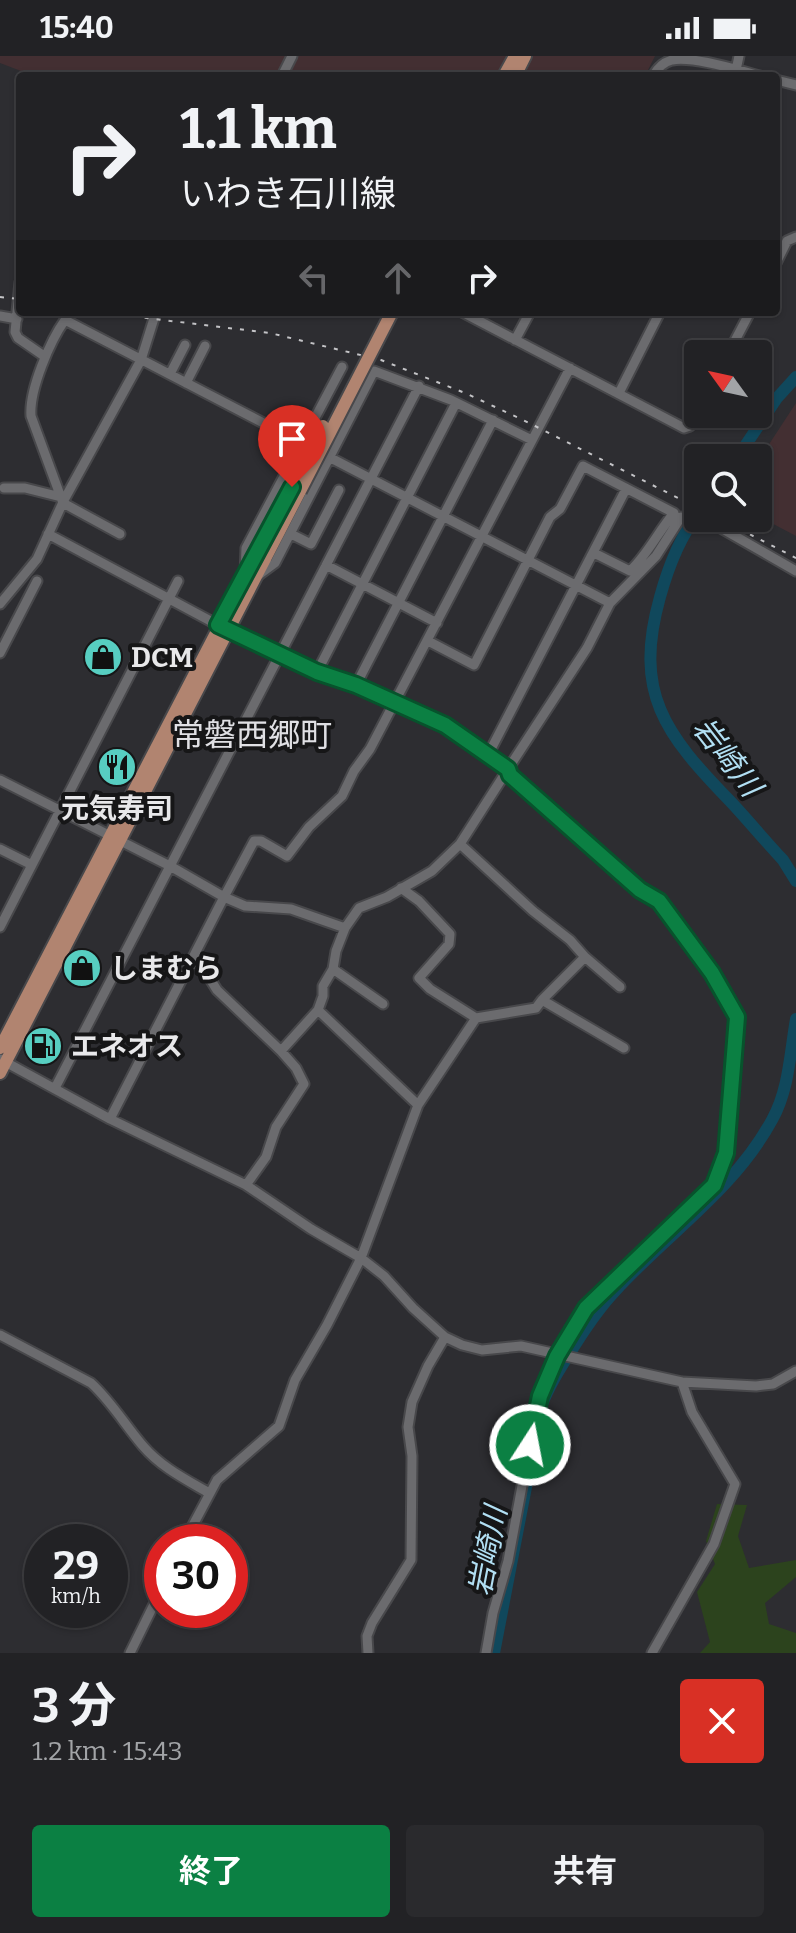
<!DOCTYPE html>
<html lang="ja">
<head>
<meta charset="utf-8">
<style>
	body { margin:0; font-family:Bitter,"Noto Sans JP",serif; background:#2a2a2d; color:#f1f3f6; height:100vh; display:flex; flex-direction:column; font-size:30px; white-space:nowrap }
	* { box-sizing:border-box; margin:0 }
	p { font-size:26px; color:#a2a4a7 }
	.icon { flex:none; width:44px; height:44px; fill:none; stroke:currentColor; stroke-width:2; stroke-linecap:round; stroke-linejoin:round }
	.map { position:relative; height:1597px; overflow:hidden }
	.side { display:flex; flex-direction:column; background:#222225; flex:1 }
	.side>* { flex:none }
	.guide { position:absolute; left:16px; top:16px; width:764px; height:244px; border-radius:8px; box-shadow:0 2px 6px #0004,0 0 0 2px #3f3f42; background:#222225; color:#f1f3f6; overflow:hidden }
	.needle { width:52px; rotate:303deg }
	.fabs { position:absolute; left:684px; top:284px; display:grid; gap:16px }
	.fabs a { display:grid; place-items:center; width:88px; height:88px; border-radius:8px; background:#222225; box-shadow:0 2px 6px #0004,0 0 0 2px #3f3f42; font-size:40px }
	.speed { position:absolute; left:24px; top:1468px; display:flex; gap:16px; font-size:40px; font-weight:700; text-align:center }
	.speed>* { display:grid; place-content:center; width:104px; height:104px; border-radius:50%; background:#222225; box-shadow:0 2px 6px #0004,0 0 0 2px #3f3f42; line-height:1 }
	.speed small { font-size:20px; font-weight:400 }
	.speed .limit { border:12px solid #d22; background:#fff; color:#111 }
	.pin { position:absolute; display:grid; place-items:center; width:68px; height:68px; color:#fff; margin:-82px -34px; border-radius:50% 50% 50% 0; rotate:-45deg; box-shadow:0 0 8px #0007 }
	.pin .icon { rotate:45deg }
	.me { position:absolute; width:88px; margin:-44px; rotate:11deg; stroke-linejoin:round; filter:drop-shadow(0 0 6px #0008) }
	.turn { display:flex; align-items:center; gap:28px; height:168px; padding:0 32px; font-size:36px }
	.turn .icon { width:104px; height:104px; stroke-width:2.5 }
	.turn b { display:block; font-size:56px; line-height:68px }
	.lanes { display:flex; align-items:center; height:76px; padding:0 32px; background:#0003; justify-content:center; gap:40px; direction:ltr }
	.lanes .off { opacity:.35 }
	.round { display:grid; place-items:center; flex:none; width:84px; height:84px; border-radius:8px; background:#2a2a2d }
	.headline { display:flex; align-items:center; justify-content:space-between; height:136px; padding:0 32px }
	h1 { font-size:48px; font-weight:700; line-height:60px }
	.button { display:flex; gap:16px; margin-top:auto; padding:16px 32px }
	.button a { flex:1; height:92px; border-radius:8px; background:#0b8043; color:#fff; font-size:32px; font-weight:700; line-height:92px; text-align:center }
	.button a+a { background:#2a2a2d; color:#f1f3f6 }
	.status { display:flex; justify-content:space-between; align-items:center; height:56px; padding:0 40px; background:#222225; direction:ltr }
	.status svg { height:22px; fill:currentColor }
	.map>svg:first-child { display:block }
	.industrial { fill:#432f32 }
	.green { fill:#2c431d }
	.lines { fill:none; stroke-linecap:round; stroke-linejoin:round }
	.river { stroke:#10485c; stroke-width:12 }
	.minor-casing { stroke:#48484b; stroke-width:13 }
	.major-casing { stroke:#48484b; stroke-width:16 }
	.minor { stroke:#6b6b6e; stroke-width:9 }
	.major { stroke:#b18470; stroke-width:12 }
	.rail { stroke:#c4c4c7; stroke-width:2; stroke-dasharray:4 8; stroke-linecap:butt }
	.major-bridge-casing { stroke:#48484b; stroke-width:16; stroke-linecap:butt }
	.major-bridge { stroke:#b18470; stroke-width:12 }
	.route-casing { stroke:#07532c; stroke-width:20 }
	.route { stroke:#0b8043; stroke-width:14 }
	.labels { text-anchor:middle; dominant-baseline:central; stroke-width:8; stroke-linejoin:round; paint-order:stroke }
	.poi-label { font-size:28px; font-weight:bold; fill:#e8e8ea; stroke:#161617; text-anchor:start }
	.water-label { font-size:30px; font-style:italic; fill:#b1dff3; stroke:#161617 }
	.quarter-label { font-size:32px; fill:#e0e0e4; stroke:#161617 }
</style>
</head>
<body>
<div class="status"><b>15:40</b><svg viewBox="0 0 49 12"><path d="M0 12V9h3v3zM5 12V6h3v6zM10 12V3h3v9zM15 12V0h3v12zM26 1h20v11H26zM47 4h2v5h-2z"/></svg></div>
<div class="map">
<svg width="796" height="1597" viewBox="0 0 796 1597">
	<rect width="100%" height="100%" fill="#2d2d31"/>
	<path class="industrial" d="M0,0h655l-10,20h-611l-34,-13z
		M796,347v133l-38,-20v-55z"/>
	<path class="green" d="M717,1448l30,1 -9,31 11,32 47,-8v17l-31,26 4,21 27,9v20h-96l10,-11 -13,-50 18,-28 -9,-23z"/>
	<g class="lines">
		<path class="river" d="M737,402l40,-60 19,-21
			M698,458c-19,24 -30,54 -38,83 -27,96 5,137 70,204 18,19 35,40 53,59l13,21
			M540,1354c6,-19 17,-37 28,-54 14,-23 28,-45 47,-65 52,-57 119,-101 157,-171 17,-30 18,-67 24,-101
			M494,1597l32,-166"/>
		<defs>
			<path id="minor" d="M736,14l3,-14
				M282,20l10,-20
				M653,20c4,-7 11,-14 19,-16 22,-4 65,10 88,16
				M776,24l20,5
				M776,207l11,-22 9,-4
				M20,226l-5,50 3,6 26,18
				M462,256l222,116 6,-2 8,-15
				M0,260l17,3
				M515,284l15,-28
				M728,298l22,-42
				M170,318l15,-29
				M186,327l19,-37
				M619,337l41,-81
				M4,432h21l36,9
				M48,478l170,91 99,47 39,13 89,40 63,44 79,-121 23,-45 46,-47 25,-39 40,11 75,43
				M120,478l-57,-31 -32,-87c-2,-26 19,-75 34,-96l545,283
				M291,478l20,10 28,-54
				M326,509l111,58
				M245,519l1,-27 96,-181
				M256,521l19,-14 99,-192 77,29 81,40
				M0,548l37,-45 27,-59 77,-140 15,-48
				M428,585l46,24 76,-148 10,-8 23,-43 91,47c-16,19 -26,41 -44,58l-36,-18
				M0,597l37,-72
				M317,616l139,-269
				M356,629l137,-265
				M488,699l138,-266
				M0,724l170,86 54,31 30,-56h7l26,15 22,-29 33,-31 12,-25 16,-22 200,-381
				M460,788l73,67 37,29 15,17 35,30
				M0,793l32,16
				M401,832l18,13 31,33 -1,10 -30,34 11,11 46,29
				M0,871l178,-346
				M585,901l-43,43 82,48
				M192,903l10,7 15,24 64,61 37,-41 5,-14v-10l10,-17
				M383,948l-50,-35 3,-18 9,-23 14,-20 28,-11 45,-26 28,-27 48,-75 2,6 130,115 19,11 53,72 25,44 -11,136 -12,32 -81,80 -28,22 -19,21 -29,48 -17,40 -5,20 -27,145 -15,52 -7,40
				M318,954l100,95
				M0,1003l110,60 136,66 65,44 50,29 23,18 29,32 32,29 17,8 20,5 39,-4 161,36 74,4 17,-2 23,-13
				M55,1032l364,-702
				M110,1063l114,-222 21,9 46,3 54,19
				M246,1129l20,-28 10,-30 28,-43 -8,-16 -15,-17
				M0,1279l91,48c20,18 34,42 52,63 18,21 42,33 66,47
				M184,1486l33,-62 62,-54 16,-46 32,-55 34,-67 57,-153 58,-87 60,-10 6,-8
				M130,1597l32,-65
				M368,1597l-1,-17 5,-13 39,-63 1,-104 -4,-29 4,-25 16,-36 17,-29
				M652,1597l62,-109 21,-60 -43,-72 -10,-30"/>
			<path id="major" d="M504,20l11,-20
				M515,20l10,-20
				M0,992l292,-561
				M0,1017l300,-582"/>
		</defs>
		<use href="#minor" class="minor-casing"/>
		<use href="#major" class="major-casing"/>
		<use href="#minor" class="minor"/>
		<use href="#major" class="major"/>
		<path class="rail" d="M0,241l20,2
			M97,256l173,21 111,27 84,33 56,26 177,89
			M718,462l78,40"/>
		<defs>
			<path id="major-bridge" d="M292,431l31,-61
				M300,435l92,-179"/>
		</defs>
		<use href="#major-bridge" class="major-bridge-casing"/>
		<use href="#major-bridge" class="major-bridge"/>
	</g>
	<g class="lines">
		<defs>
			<path id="route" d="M292,431l-74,138 99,47 39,13 89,40 63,44 2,6 130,115 19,11 53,72 25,44 -11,136 -12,32 -128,123 -29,48 -17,40 -10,49"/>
		</defs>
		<use href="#route" class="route-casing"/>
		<use href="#route" class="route"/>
	</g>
	<defs>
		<symbol id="shop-disc" viewBox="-11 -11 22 22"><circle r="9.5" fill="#57cec1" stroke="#161617"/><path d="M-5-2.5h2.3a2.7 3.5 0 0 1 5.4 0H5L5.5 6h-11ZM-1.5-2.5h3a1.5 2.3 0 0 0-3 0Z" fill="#111"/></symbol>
		<symbol id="restaurant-disc" viewBox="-11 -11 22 22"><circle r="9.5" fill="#57cec1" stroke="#161617"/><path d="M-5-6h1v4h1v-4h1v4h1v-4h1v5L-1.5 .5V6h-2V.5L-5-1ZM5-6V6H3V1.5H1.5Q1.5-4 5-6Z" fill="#111"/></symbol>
		<symbol id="fuel-disc" viewBox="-11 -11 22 22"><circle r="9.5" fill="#57cec1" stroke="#161617"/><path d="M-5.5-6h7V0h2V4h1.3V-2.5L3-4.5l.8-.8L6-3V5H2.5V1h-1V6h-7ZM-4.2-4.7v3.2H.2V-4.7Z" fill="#111"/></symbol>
	</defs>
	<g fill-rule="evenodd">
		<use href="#shop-disc" x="81" y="579" width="44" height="44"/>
		<use href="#restaurant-disc" x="95" y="689" width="44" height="44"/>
		<use href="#shop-disc" x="60" y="890" width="44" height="44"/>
		<use href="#fuel-disc" x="21" y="968" width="44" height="44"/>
	</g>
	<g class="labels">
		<g class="poi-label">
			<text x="131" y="601">DCM</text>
			<text x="117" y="752" text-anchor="middle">元気寿司</text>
			<text x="110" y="912">しまむら</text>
			<text x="71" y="990">エネオス</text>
		</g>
		<g class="water-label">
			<text transform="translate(727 701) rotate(52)">岩崎川</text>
			<text transform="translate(488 1495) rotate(-79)">岩崎川</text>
		</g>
		<g class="quarter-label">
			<text x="252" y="679">常磐西郷町</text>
		</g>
	</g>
</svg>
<div class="fabs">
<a><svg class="needle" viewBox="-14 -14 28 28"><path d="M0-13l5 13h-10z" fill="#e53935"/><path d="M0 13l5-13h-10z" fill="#a2a4a7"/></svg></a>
<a><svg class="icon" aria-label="search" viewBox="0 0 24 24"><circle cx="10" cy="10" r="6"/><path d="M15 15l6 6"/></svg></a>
</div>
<div class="speed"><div>29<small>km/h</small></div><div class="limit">30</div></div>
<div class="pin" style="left:292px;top:431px;background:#d93025"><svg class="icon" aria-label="arrive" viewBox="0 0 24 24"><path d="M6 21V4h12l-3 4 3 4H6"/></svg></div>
<svg class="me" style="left:530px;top:1389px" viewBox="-20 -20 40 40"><circle r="17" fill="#0b8043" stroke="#fff" stroke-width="3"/><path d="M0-11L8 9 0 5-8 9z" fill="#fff"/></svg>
<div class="guide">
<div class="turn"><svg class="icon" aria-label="right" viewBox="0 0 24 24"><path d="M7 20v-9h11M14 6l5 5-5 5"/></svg><div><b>1.1 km</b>いわき石川線</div></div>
<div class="lanes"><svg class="icon off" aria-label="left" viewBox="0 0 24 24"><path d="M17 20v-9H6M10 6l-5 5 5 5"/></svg><svg class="icon off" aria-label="ahead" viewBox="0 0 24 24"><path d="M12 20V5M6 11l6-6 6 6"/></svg><svg class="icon" aria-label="right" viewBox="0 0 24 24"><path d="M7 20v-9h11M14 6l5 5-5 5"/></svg></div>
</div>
</div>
<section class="side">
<div class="headline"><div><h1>3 分</h1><p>1.2 km · 15:43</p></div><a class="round" style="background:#d93025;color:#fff"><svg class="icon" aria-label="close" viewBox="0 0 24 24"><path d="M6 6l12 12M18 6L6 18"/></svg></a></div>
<div class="button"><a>終了</a><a>共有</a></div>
</section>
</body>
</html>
